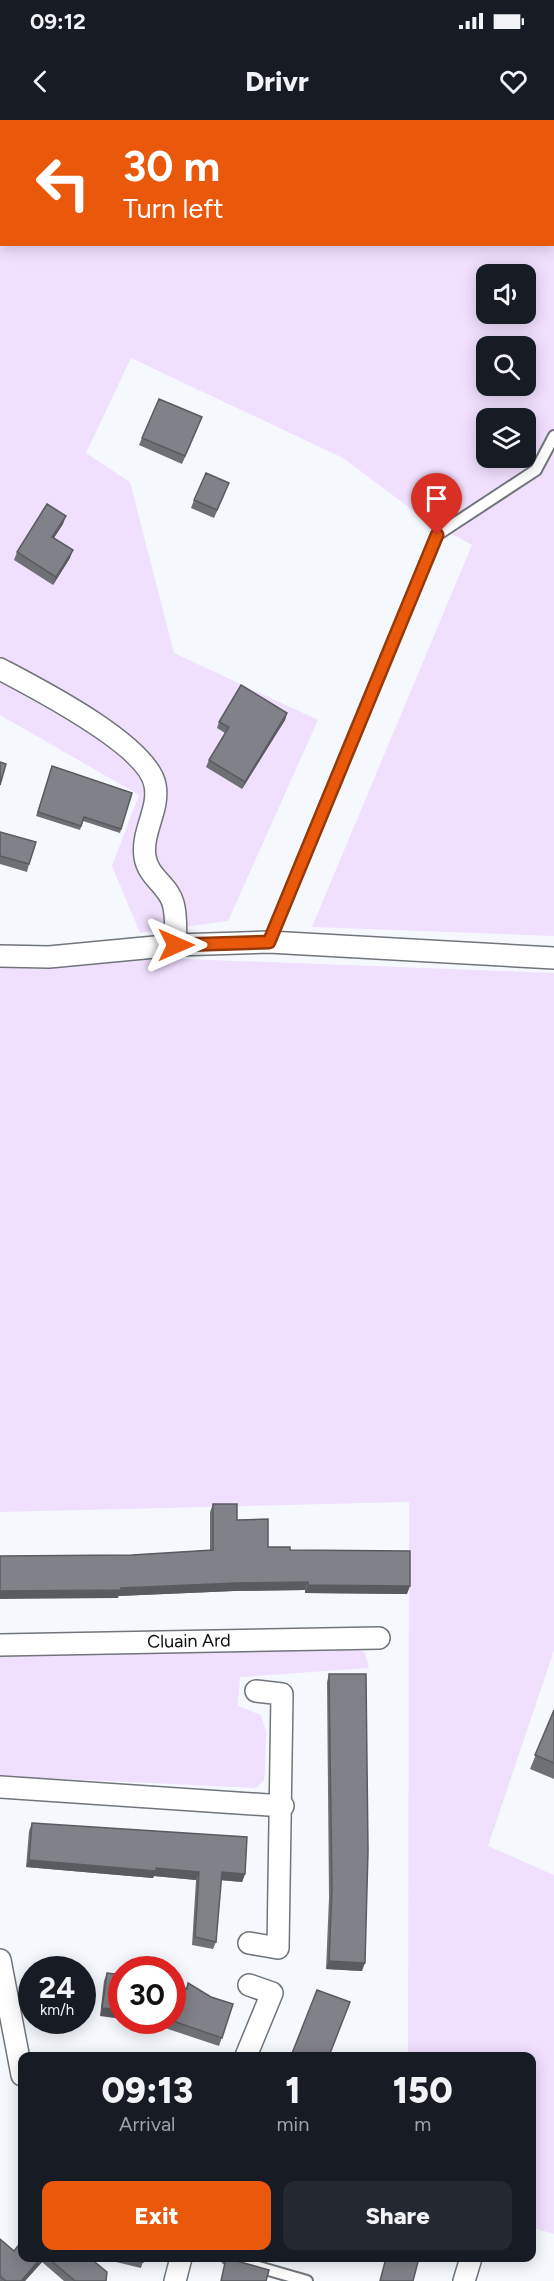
<!DOCTYPE html>
<html lang="en">
<head>
<meta charset="utf-8">
<style>
	body { margin:0; font-family:Figtree,sans-serif; background:#242831; color:#f1f3f6; height:100vh; display:flex; flex-direction:column; font-size:22px; white-space:nowrap }
	* { box-sizing:border-box; margin:0 }
	p { font-size:20px; color:#9ea1a6 }
	.icon { flex:none; width:33px; height:33px; fill:none; stroke:currentColor; stroke-width:2; stroke-linecap:round; stroke-linejoin:round }
	.map { position:relative; flex:1; overflow:hidden }
	.details { position:absolute; left:18px; top:1932px; width:518px; height:210px; display:flex; flex-direction:column; background:#171b24; border-radius:12px; box-shadow:0 3px 15px #0003 }
	.details>* { flex:none }
	.guide { position:absolute; left:0px; top:0px; width:555px; height:126px; box-shadow:0 3px 15px #0003; background:#ea580c; color:#fff; overflow:hidden }
	.fabs { position:absolute; left:476px; top:144px; display:grid; gap:12px }
	.fabs a { display:grid; place-items:center; width:60px; height:60px; border-radius:12px; background:#171b24; box-shadow:0 3px 15px #0003; font-size:30px }
	.speed { position:absolute; left:18px; top:1836px; display:flex; gap:12px; font-size:30px; font-weight:700; text-align:center }
	.speed>* { display:grid; place-content:center; width:78px; height:78px; border-radius:50%; background:#171b24; box-shadow:0 3px 15px #0003; line-height:1 }
	.speed small { font-size:15px; font-weight:400 }
	.speed .limit { border:9px solid #d22; background:#fff; color:#111 }
	.pin { position:absolute; display:grid; place-items:center; width:51px; height:51px; color:#fff; margin:-62px -26px; border-radius:50% 50% 50% 0; rotate:-45deg; box-shadow:0 0 6px #0007 }
	.pin .icon { rotate:45deg }
	.me { position:absolute; width:66px; margin:-33px; rotate:90deg; stroke-linejoin:round; filter:drop-shadow(0 0 4px #0008) }
	.turn { display:flex; align-items:center; gap:21px; height:126px; padding:0 24px; font-size:27px }
	.turn .icon { width:78px; height:78px; stroke-width:2.5 }
	.turn b { display:block; font-size:42px; line-height:51px }
	.eta { display:flex; justify-content:space-evenly; align-items:center; height:102px; text-align:center }
	.eta b { font-size:36px; font-weight:800; line-height:42px }
	.action { display:flex; gap:12px; margin-top:auto; padding:12px 24px }
	.action a { flex:1; height:69px; border-radius:12px; background:#ea580c; color:#fff; font-size:24px; font-weight:800; line-height:69px; text-align:center }
	.action a+a { background:#242831; color:#f1f3f6 }
	.status { display:flex; justify-content:space-between; align-items:center; height:42px; padding:0 30px; background:#171b24; direction:ltr }
	.status svg { height:16px; fill:currentColor }
	header { display:flex; justify-content:space-between; align-items:center; height:78px; padding:0 24px; background:#171b24; font-size:27px; font-weight:800 }
	.map>svg:first-child { display:block }
	.green { fill:#f1dffe; fill-rule:evenodd }
	.lines { fill:none; stroke-linecap:round; stroke-linejoin:round }
	.lane-casing { stroke:#70757b; stroke-width:14 }
	.street-casing { stroke:#70757b; stroke-width:24 }
	.lane { stroke:#fff; stroke-width:10 }
	.street { stroke:#fff; stroke-width:21 }
	.wall { fill:#6f7076 }
	.shaded-wall { fill:#5a5b60 }
	.building { fill:#818289; stroke:#5a5b60; stroke-width:1.5 }
	.route-casing { stroke:#983908; stroke-width:15 }
	.route { stroke:#ea580c; stroke-width:10 }
	.labels { text-anchor:middle; dominant-baseline:central; stroke-width:4.5; stroke-linejoin:round; paint-order:stroke }
	.street-label { font-size:18px; fill:#0c0d0f; stroke:#fff }
</style>
</head>
<body>
<div class="status"><b>09:12</b><svg viewBox="0 0 49 12"><path d="M0 12V9h3v3zM5 12V6h3v6zM10 12V3h3v9zM15 12V0h3v12zM26 1h20v11H26zM47 4h2v5h-2z"/></svg></div>
<header><svg class="icon" aria-label="back" viewBox="0 0 24 24"><path d="M15 5l-7 7 7 7"/></svg>Drivr<svg class="icon" aria-label="heart" viewBox="0 0 24 24"><path d="M12 20l-8-8c-3-5 5-10 8-4 3-6 11-1 8 4z"/></svg></header>
<div class="map">
<svg width="554" height="2161" viewBox="0 0 554 2161">
	<rect width="100%" height="100%" fill="#f5f9fe"/>
	<path class="green" d="M0,0h554v816l-242,-9 160,-382 -46,-25 -83,-62 -212,-100 -45,95 44,29 44,171 144,67 -90,201 -88,12 -28,-67 27,-71 -139,-80zM2,2h552v122h-552zM486,154h39v40h-39zM486,226h39v40h-39zM486,298h39v40h-39z
		M134,837l420,16v677l-66,196 66,29v359l-23,-7v-171h-123l1,-554 -409,10v-545l42,2z
		M354,1526l11,7 4,15 -129,9 -2,29 23,9 5,17 -1,41 -1,7 -8,8 -256,-12v-120z"/>
	<g class="lines">
		<defs>
			<path id="lane" d="M269,822l168,-407 99,-65 18,-34
				M227,2138l80,23"/>
			<path id="street" d="M0,549c36,19 148,76 155,116 5,24 -14,47 -10,72 3,20 23,28 28,46 4,13 2,29 3,42
				M0,836l49,1 127,-12 93,-3 285,16
				M0,1525l379,-7
				M0,1667l283,19
				M249,1823l29,5 4,-254 -26,-3
				M0,1840l22,115
				M246,1936l26,-63 -23,-8
				M175,2161l6,-23
				M464,2161l7,-23"/>
		</defs>
		<use href="#lane" class="lane-casing"/>
		<use href="#street" class="street-casing"/>
		<use href="#lane" class="lane"/>
		<use href="#street" class="street"/>
	</g>
	<path class="wall" d="M199,305l-17,39 -43,-19 3,-7z
		M226,371l-12,27 -23,-10 3,-8z
		M63,404l-9,14 16,20 -17,27 -39,-25 3,-8z
		M287,593l-2,7 -43,69 -36,-22 3,-7 16,-27 -8,-5 2,-6z
		M52,646l80,27 -12,40 -37,-12 -3,9 -44,-14z
		M0,712l29,32 -2,8 -27,-8z
		M213,1384l24,16 31,27 22,3 117,44 -102,-1v-3l-71,1 -116,5v2l14,-43 78,-5v-38z
		M329,1554l33,297 -36,-2 3,-71 -2,-216z
		M554,1590v69l-24,-10z
		M32,1703l213,51 -3,8 -21,-2 -5,62 -3,7 -21,-4 4,-65 -42,-4 -1,2 -127,-11 3,-36z
		M107,1853l15,2 -22,41 4,-35z
		M188,1863l23,14 22,7 -14,42 -72,-24 -9,-2h34z
		M0,2119l22,19h68l16,23h-42l-22,-19 -17,19h-25z
		M117,2138h27l-3,10 -25,-6z"/>
	<path class="shaded-wall" d="M66,396l-3,8 -14,21 3,-8z
		M73,430l-3,8 -17,27 3,-8z
		M287,593l-2,7 -43,69 3,-7z
		M308,1462l-3,8 -71,1 -116,5v2l-118,1v-8l121,-3 115,-5z
		M308,1465l102,1 -3,8 -102,-1z
		M29,1740l127,8 43,4 -3,8 -42,-4 -1,2 -127,-11z
		M222,1752l23,2 -3,8 -23,-2z
		M329,1841l36,2 -3,8 -36,-2z
		M102,1888l20,2v9l-22,-3z
		M41,2138h2l-1,4 -17,19h-4z"/>
	<path class="building" d="M159,279l43,18 -17,39 -43,-18z
		M206,353l23,10 -12,27 -23,-10z
		M47,384l19,12 -14,21 21,13 -17,27 -39,-25z
		M241,565l46,28 -42,69 -36,-22 20,-33 -10,-5z
		M0,642l6,2 -6,21z
		M52,646l80,27 -11,36 -37,-12 -3,9 -43,-14z
		M0,712l36,10 -7,22 -29,-8z
		M213,1384h24v16l31,-1v28h22v3l120,1v35l-102,-1v-3l-72,1 -115,5v2l-121,1v-35l132,-1 81,-5z
		M329,1554h37l2,177 -3,112 -36,-2 3,-71z
		M554,1590v53l-19,-8z
		M32,1703l215,14 -2,37 -23,-2 -6,70 -21,-5 4,-65 -43,-4v3l-127,-11z
		M107,1853l15,2v35l-20,-2z
		M188,1863l23,14 22,7 -11,34 -52,-18h2v-36l15,5z
		M317,1870l33,12 -21,54h-38z
		M0,2119l14,12 8,-10v17h19l-20,23h-15l-6,-5z
		M48,2138h42l17,14 -1,9h-31z
		M125,2138h19l-1,4z
		M226,2138l43,12 -3,11h-45z
		M386,2138h33l-6,23h-33z"/>
	<g class="lines">
		<defs>
			<path id="route" d="M176,825l93,-3 168,-407"/>
		</defs>
		<use href="#route" class="route-casing"/>
		<use href="#route" class="route"/>
	</g>
	<g class="labels">
		<g class="street-label">
			<text transform="translate(189 1521) rotate(-1)">Cluain Ard</text>
		</g>
	</g>
</svg>
<div class="fabs">
<a><svg class="icon" aria-label="sound" viewBox="0 0 24 24"><path d="M4 9h4l5-4v14l-5-4H4zM17 9q2 3 0 6"/></svg></a>
<a><svg class="icon" aria-label="search" viewBox="0 0 24 24"><circle cx="10" cy="10" r="6"/><path d="M15 15l6 6"/></svg></a>
<a><svg class="icon" aria-label="layers" viewBox="0 0 24 24"><path d="M12 4l9 5-9 5-9-5zM3 14l9 5 9-5"/></svg></a>
</div>
<div class="speed"><div>24<small>km/h</small></div><div class="limit">30</div></div>
<div class="pin" style="left:437px;top:415px;background:#d93025"><svg class="icon" aria-label="arrive" viewBox="0 0 24 24"><path d="M6 21V4h12l-3 4 3 4H6"/></svg></div>
<svg class="me" style="left:176px;top:825px" viewBox="-20 -20 40 40"><path d="M0-17L14 15 0 8-14 15z" fill="#ea580c" stroke="#fff" stroke-width="4"/></svg>
<div class="guide">
<div class="turn"><svg class="icon" aria-label="left" viewBox="0 0 24 24"><path d="M17 20v-9H6M10 6l-5 5 5 5"/></svg><div><b>30 m</b>Turn left</div></div>
</div>
<section class="details">
<div class="eta">
<div><b>09:13</b><p>Arrival</p></div>
<div><b>1</b><p>min</p></div>
<div><b>150</b><p>m</p></div>
</div>
<div class="action"><a>Exit</a><a>Share</a></div>
</section>
</div>
</body>
</html>
